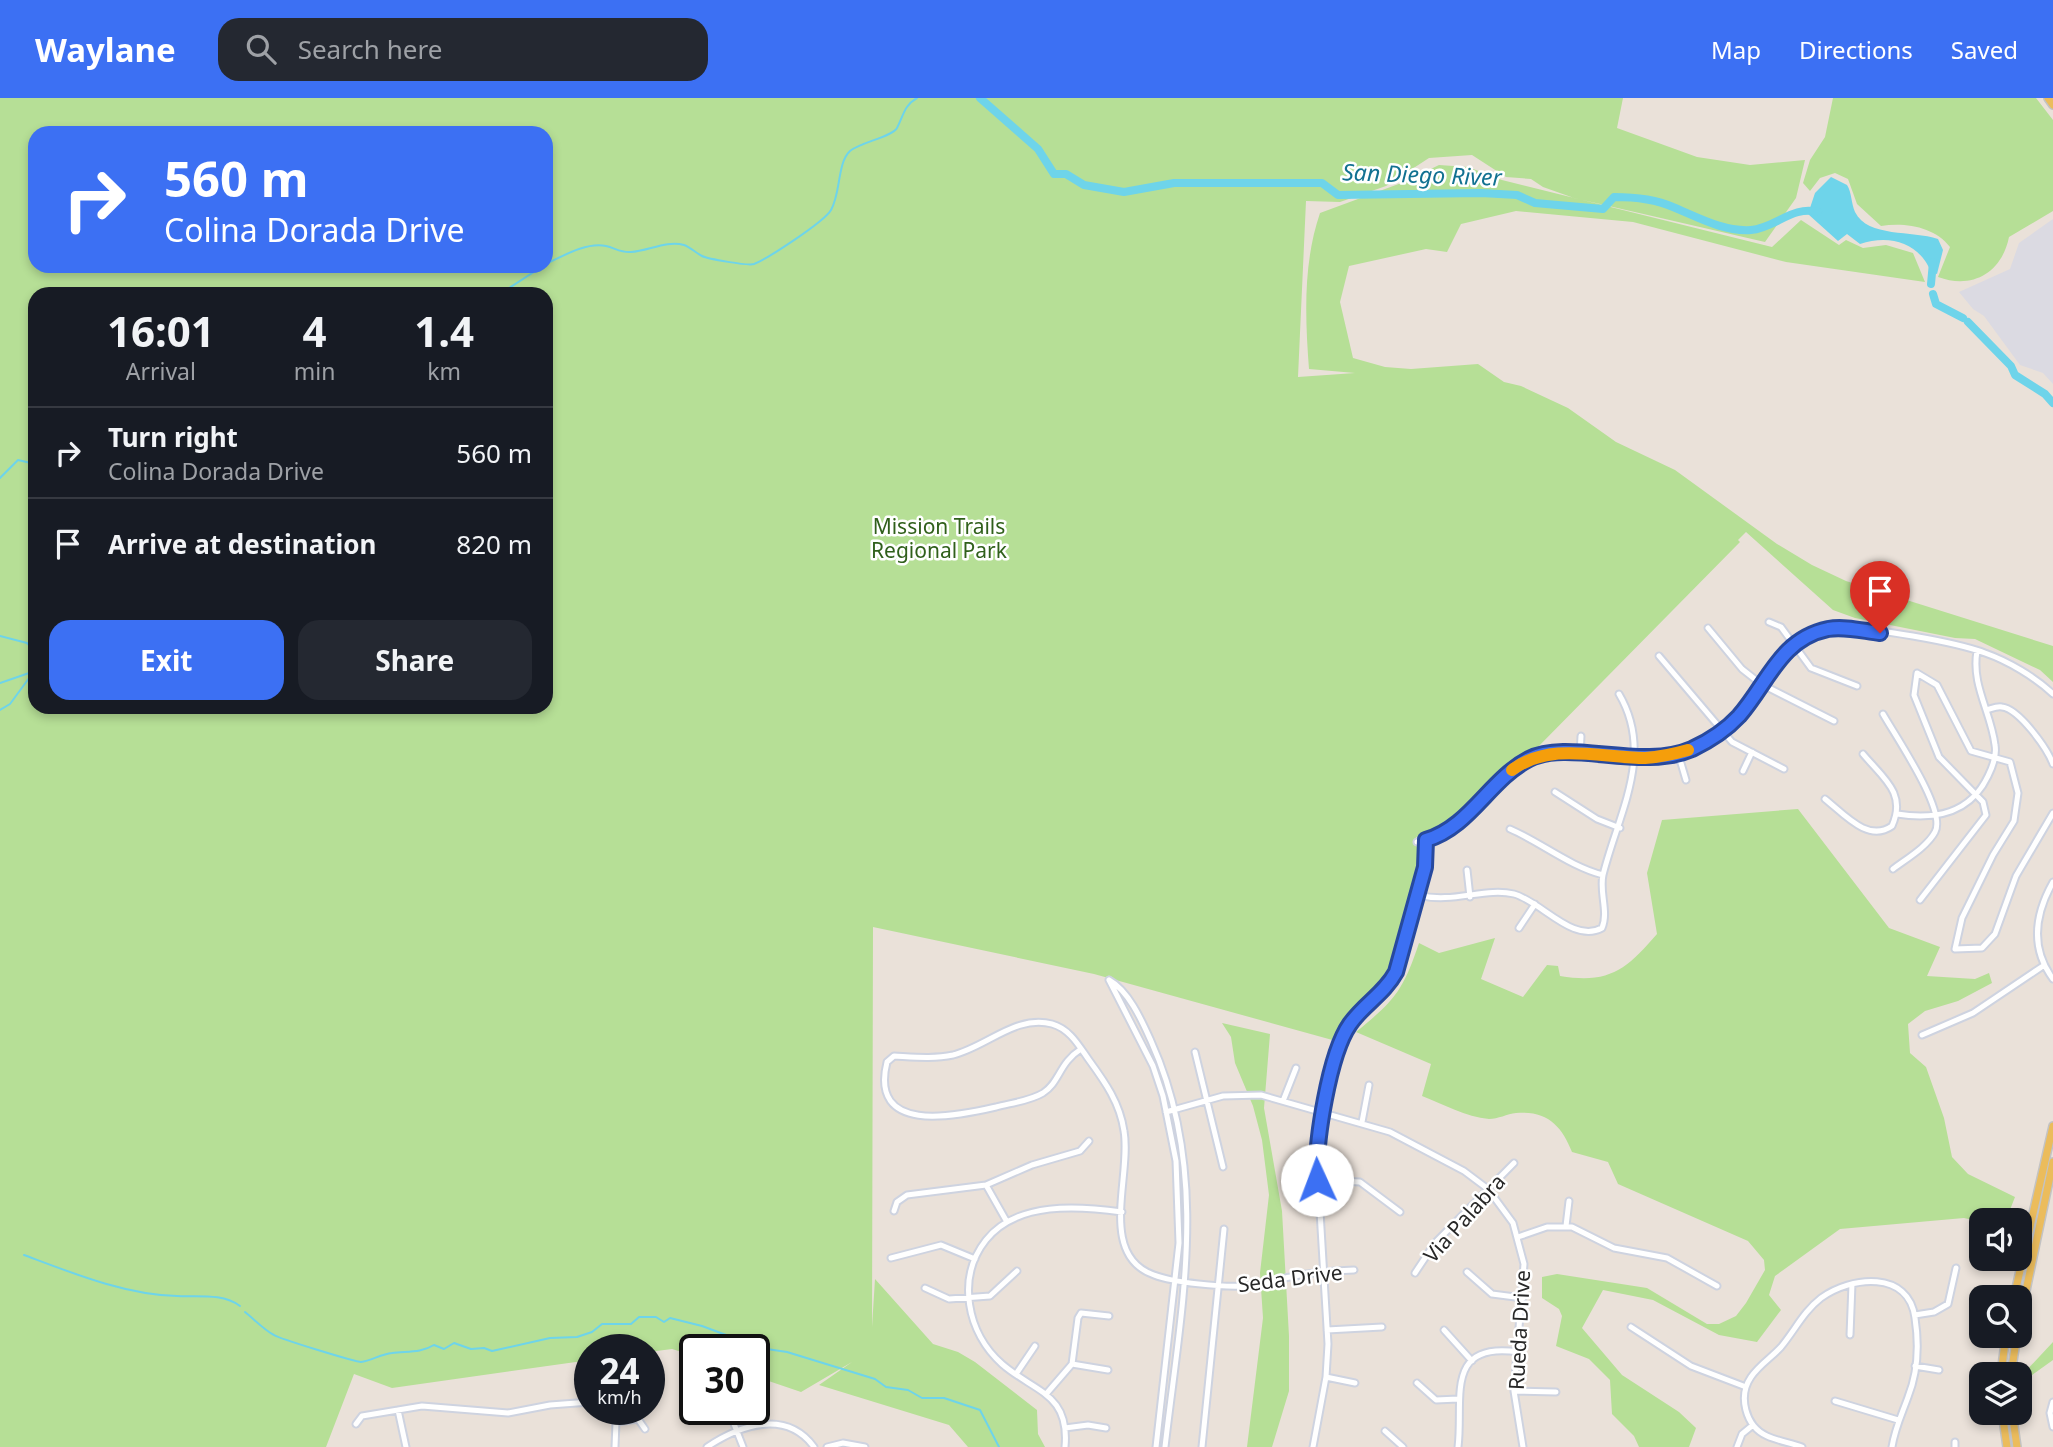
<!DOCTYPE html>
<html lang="en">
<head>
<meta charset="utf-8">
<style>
	body { margin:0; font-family:"Noto Sans",sans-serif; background:#242831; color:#f1f3f6; height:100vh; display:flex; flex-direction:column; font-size:26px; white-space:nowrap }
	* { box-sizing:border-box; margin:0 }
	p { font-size:23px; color:#9ea1a6 }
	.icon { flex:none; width:38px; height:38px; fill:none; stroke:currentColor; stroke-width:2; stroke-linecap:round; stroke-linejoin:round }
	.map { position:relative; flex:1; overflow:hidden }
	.drawer { position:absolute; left:28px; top:189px; width:525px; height:427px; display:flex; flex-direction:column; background:#171b24; border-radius:21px; box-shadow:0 4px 10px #0003 }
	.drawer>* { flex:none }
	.guide { position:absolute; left:28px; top:28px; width:525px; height:147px; border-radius:21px; box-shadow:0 4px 10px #0003; background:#3c70f3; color:#fff; overflow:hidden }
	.tools { position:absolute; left:1969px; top:1110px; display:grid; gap:14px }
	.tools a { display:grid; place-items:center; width:63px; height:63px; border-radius:14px; background:#171b24; box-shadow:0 4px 10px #0003; font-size:35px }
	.speed { position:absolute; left:574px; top:1236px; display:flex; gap:14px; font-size:35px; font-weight:700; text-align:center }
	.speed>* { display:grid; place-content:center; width:91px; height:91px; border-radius:50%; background:#171b24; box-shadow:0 4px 10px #0003; line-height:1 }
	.speed small { font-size:18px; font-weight:400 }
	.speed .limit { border:4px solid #111; border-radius:10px; background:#fff; color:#111 }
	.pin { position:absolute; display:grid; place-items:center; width:60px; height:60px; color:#fff; margin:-72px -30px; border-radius:50% 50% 50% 0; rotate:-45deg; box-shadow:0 0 7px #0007 }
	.pin .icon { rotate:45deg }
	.me { position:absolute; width:77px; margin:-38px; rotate:358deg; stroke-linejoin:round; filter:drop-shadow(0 0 5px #0008) }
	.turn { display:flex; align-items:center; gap:24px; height:147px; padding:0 21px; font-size:32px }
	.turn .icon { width:91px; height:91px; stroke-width:2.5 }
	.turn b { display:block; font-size:49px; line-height:60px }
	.eta { display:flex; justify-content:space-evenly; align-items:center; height:119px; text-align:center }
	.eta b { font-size:42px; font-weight:700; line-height:49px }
	.button { display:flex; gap:14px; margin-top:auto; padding:14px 21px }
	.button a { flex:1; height:80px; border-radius:21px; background:#3c70f3; color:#fff; font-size:28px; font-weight:700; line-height:80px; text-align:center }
	.button a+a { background:#242831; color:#f1f3f6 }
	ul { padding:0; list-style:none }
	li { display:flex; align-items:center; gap:21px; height:91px; padding:0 21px; border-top:2px solid #363941 }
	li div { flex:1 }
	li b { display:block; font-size:26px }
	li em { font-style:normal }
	header { display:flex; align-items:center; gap:42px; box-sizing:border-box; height:98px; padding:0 35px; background:#3c70f3; color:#fff }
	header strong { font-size:33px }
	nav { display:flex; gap:38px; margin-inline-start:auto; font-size:24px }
	.search { width:490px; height:63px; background:#242831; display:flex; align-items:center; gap:18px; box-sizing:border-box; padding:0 24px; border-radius:21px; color:#9ea1a6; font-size:26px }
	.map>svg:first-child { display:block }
	.industrial { fill:#dbdae2 }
	.green { fill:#b6df96; fill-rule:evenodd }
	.water { fill:#6ed4ea }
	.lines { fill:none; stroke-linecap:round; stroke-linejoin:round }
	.stream { stroke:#6ed4ea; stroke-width:2 }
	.river { stroke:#6ed4ea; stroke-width:8 }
	.minor-casing { stroke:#ced3e0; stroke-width:9 }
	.major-casing { stroke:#c3c3c3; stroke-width:10 }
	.minor { stroke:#fff; stroke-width:5 }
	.major { stroke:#ebbc5c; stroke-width:7 }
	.route-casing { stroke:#27499e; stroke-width:18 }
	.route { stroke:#3c70f3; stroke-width:12 }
	.slow { stroke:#f59e0b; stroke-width:12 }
	.labels { text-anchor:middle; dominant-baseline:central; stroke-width:5; stroke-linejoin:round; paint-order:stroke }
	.park-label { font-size:21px; fill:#30601b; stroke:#fff }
	.street-label { font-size:21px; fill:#272727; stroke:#fff }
	.water-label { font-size:23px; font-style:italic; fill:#117191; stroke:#fff }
</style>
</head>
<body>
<header>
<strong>Waylane</strong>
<div class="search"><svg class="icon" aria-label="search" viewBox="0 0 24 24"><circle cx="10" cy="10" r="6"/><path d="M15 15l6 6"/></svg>Search here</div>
<nav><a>Map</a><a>Directions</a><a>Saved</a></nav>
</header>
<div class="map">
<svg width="2053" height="1349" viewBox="0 0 2053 1349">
	<rect width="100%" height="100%" fill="#eae1d9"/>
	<path class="industrial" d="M2053,121v165l-10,-11 -23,-8 -36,-49 -11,-7 -14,-17 51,-23 9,-26z"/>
	<path class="green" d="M0,0h1623l-6,30 80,29 53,8 55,-5 -9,38 -31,44 -191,-44 -31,-11 -12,-8 -25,-2 -34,-22 -43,3 -43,28 -46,16 -34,-1 -8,176 57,-4 -46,-4c-4,-53 -6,-106 11,-156l84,-31 35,-17 29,2 34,13 270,67 29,-27 38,25 7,-5 17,8 23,-3 27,8 12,29 -139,-20 -153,-40 -117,-11 -55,13 -14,28 -21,-3 -77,17 -9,36 13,56 32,9 26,2 67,-5 26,18 17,4 47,22 48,34 59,28 102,74 35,21 34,16 207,65v36l-13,-12 -65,-31 -20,-1 -100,-20 -22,-8 -87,-78 -8,8 2,2 -207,210c-45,21 -67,76 -117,85l1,11h3v16l-30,108c-16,26 -44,39 -54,69l-242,-67 -221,-47 -1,400 3,-48 58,65 25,8 17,10 62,48 1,24 7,13h-77l-19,-22 -130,-40 33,-23 -51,30 -47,-16v-27h-59v7l-23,-7 -23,3v-3h-59v11l-198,28 -38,-14 -28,73h-326zM35,35h511v133h-511zM35,196h511v413h-511z
		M1833,0h203l17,22v91l-44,26c-7,35 -36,53 -71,40l12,-30c-15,-20 -45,-25 -69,-21l-24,-22 -9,-25 -13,-6 -15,5 -10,13 -7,-8 7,-23 15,-23z
		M1798,711l91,119 51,19 -13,29 48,3 14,-6 3,10 -34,18 -33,10 -17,13 2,29 16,14 18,51 8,39 16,17 47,23 -9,23 -25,2 -17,-4 -124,11 -65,47 -6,19 12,15 -24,32 -38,-7 -66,-35 -50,-10 -21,38 40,47 57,37 17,16 -7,19h-50l-5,-11 -22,-22 -2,-34 -21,-21 -33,-13 6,-30 -3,-7 -17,-11v-21l15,-3 90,14 60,36h12l17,-8 10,-13 19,-33 -1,-10 -16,-19 -130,-57 -10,-22 -36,-10c-10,-26 -25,-42 -56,-39 -9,1 -18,6 -27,6 -23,-2 -46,-15 -67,-23l9,-32 -75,-32c39,-32 47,-41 63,-89l20,10 56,-15 -14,41 42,18 24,-32 11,1 2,10c49,8 66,-6 97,-42l-10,-61 15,-53z
		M1222,925l48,11 -6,74 18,103 7,125v55l-17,56h-25l16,-129 -3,-45 9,-78 -7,-55 -9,-34 -18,-43 -4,-26z
		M2053,1244v18l-25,18 -5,-4z"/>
	<path class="water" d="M1831,79l16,8c5,8 4,18 8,27 13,26 57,18 83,27l5,11 -6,24 -6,-2c-12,-30 -42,-38 -71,-28l-13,-10 -9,7 -30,-27 7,-21z"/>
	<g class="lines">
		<path class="stream" d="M546,166c17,-8 40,-22 60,-18 9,2 15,7 25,6 17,-1 36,-12 53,-7 6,2 12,8 18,11 6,3 46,10 52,8 13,-5 70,-42 77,-54 10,-17 6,-47 19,-59 11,-9 42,-14 47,-23 6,-11 7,-23 20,-30
			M500,196l43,-28
			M0,380l18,-18 17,4
			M0,538l27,7 8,9
			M0,585l32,-11
			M0,612l10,-6 25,-34
			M24,1157c48,18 102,40 153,41 21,1 46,-3 63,10
			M245,1214c9,7 19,18 29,23 6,4 82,27 87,27 10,-1 20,-8 31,-9 15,-2 29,0 42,-8l10,4 10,-6 17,6 13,-1 8,3 58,-13 27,-1 15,-5 10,-8h29l8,-7h17l8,5 6,-4 32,8 59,22 26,4 88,27 11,8 22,3 14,8h22l36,12 19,37"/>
		<path class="river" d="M980,0l58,51 16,25h12l18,11 40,7 50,-9h148l16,12 143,-2 36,2 18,8 68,6 11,-12c19,0 41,2 59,10 24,10 51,25 78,23 24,-2 42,-25 67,-18
			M1931,186l2,-22
			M1933,196l3,10 27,14
			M1968,224l43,44 4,9 30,19 8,9"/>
		<defs>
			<path id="minor" d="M1769,524l12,5 30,41 46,18
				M1708,530l34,41 19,15 73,37
				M1659,558l73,86 52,27
				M1986,612c5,-1 10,-4 16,-3 17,2 45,41 51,57
				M1883,616c13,23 64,97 52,118 -8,15 -29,27 -42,37
				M1678,655l8,27
				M1580,657l1,-19
				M1743,673l9,-19
				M1555,694l42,27 23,9
				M1825,701c19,15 43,44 67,27 15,-33 -9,-48 -29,-72
				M1897,716c38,6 73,0 91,-38 5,-10 9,-20 7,-31 -4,-33 -24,-60 -18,-94
				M1510,731c32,14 59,37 93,46
				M1417,744c50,-10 69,-62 113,-83 36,-18 109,7 157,-9 64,-20 64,-76 107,-106 13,-9 29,-16 45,-16 31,-1 117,14 146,25 23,8 50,24 68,41
				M1467,772l3,27
				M2053,784c-18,32 -23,66 0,97
				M1418,797c35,9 67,-8 96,-1 27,7 59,50 88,34 7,-16 -3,-36 1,-53 15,-61 52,-120 16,-181
				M1920,802l66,-85 -3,-13 -44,-45 -25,-62 3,-22 20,12 34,66 39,11 8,31 -4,28 -21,34 -31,63 -7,31 27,-1 13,-14 21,-58 37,-63
				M1519,830l16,-24
				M1109,882c20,11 33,41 42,61 60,133 30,267 14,406
				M1109,882l44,86 10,30 13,65 3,82 -23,204
				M1922,937l51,-22 70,-47
				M1081,951c-22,14 -21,33 -38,44 -13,8 -32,10 -47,14 -43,10 -127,27 -109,-45l7,-6c20,1 40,3 59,-1 33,-8 64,-41 99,-31 18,5 27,22 37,36 16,22 31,43 35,71 8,44 -27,124 30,144 21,8 67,12 90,11 15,0 31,-6 46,-9 22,-5 42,-6 64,-7
				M1195,954l28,115
				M1283,1003l13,-33
				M1166,1014l57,-16 38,-1 129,37 74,39 24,18 25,34 11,41 -10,127 9,56
				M1362,1024l7,-37
				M1317,1082l43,2 40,30
				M986,1087l21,37
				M894,1113l3,-9 10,-7 79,-10 46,-20 48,-14 9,-10
				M1566,1128l3,-25
				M1518,1139l29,-10h25l42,21 53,10 50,28
				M891,1160l50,-13 34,14
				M1467,1174l25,22 31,4
				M1415,1175l20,-30 79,-80
				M925,1190l24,11 41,-3 27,-25
				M1915,1217l19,-3 14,-8 8,-36
				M1631,1229l60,39 55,21
				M1327,1232l55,-3
				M1444,1232l28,31
				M1850,1237l2,-51
				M1072,1266l36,6
				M1915,1268l24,4
				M1016,1276l19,-28
				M1326,1279l29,6
				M1417,1285l19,17 22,-1
				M1514,1293l42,1
				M1047,1295l25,-29 6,-46 3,-5 28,3
				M1835,1303l63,19
				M2053,1304l-3,11 3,14
				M606,1311l10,13 -1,25
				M398,1312l8,37
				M729,1313l14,36
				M616,1324l22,-3 7,10
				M356,1326l6,-8 60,-10 86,7 42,-8 40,-3
				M1065,1330l23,-3 18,3
				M1385,1333l18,16
				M707,1349c33,-22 79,-38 107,0
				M827,1349l16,-4 22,4
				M1065,1349c5,-54 -31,-55 -63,-83 -35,-31 -46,-86 -16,-124 31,-39 93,-34 136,-28
				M1202,1349l22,-218
				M1313,1349l13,-70 2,-33 -12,-199 28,-111 14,-20 30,-27 8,-15 29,-105 1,-27
				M1458,1349c6,-46 -15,-106 60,-95
				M1737,1349l5,-13 11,-9
				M1802,1349c-11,-4 -24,-6 -35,-11 -22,-10 -29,-40 -16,-59 8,-12 21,-20 30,-30 14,-17 23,-36 40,-49 30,-22 88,-28 94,20 4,26 3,54 -7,79 -6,17 -13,31 -16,50
				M1955,1349v-5"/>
			<path id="major" d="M2048,0l5,7
				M2014,1199l39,-171
				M2020,1221l33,-157
				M2001,1276l5,-39
				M2011,1276l6,-39
				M2002,1314l5,35
				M2012,1314l5,35"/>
		</defs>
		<use href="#minor" class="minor-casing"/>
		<use href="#major" class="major-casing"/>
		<use href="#minor" class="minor"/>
		<use href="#major" class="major"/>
	</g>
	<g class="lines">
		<defs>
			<path id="route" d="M1317,1082c-2,-37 12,-126 33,-156 14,-20 34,-30 46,-52l29,-105 1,-27c44,-13 63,-60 103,-81 40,-20 113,12 163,-10 17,-8 34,-19 47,-33 29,-33 41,-77 89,-87 17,-3 35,2 52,4"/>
		</defs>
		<use href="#route" class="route-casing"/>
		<use href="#route" class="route"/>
		<path class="slow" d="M1512,672c39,-29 88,-12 133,-12 14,-1 29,-4 43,-8"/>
	</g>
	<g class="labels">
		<g class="park-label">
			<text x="939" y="428">Mission Trails<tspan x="939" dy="24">Regional Park</tspan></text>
		</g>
		<g class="street-label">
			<text transform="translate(1464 1120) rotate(-48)">Via Palabra</text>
			<text transform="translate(1290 1180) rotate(-7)">Seda Drive</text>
			<text transform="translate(1519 1232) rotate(-87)">Rueda Drive</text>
		</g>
		<g class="water-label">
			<text transform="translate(1422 76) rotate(2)">San Diego River</text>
		</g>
	</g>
</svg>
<div class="tools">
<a><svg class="icon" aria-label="sound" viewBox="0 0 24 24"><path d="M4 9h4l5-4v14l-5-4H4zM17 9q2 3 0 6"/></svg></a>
<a><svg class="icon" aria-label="search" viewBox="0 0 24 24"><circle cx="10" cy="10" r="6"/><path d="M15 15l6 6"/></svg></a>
<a><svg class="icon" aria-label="layers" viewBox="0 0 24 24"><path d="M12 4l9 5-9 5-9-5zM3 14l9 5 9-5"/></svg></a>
</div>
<div class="speed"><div>24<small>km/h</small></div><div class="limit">30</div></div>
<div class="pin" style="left:1880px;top:535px;background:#d93025"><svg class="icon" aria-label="arrive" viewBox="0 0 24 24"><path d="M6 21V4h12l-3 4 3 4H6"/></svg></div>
<svg class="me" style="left:1317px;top:1082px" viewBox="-20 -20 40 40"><circle r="19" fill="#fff"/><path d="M0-13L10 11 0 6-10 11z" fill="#3c70f3"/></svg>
<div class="guide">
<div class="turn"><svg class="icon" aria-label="right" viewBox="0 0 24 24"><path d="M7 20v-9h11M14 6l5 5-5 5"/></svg><div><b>560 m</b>Colina Dorada Drive</div></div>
</div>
<section class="drawer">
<div class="eta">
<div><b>16:01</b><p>Arrival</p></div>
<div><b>4</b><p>min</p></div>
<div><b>1.4</b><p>km</p></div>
</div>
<ul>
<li><svg class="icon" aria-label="right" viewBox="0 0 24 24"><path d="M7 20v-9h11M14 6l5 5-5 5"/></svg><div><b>Turn right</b><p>Colina Dorada Drive</p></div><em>560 m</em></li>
<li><svg class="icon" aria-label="arrive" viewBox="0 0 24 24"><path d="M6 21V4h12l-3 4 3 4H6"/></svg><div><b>Arrive at destination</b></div><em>820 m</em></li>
</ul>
<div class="button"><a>Exit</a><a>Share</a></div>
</section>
</div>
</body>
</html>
